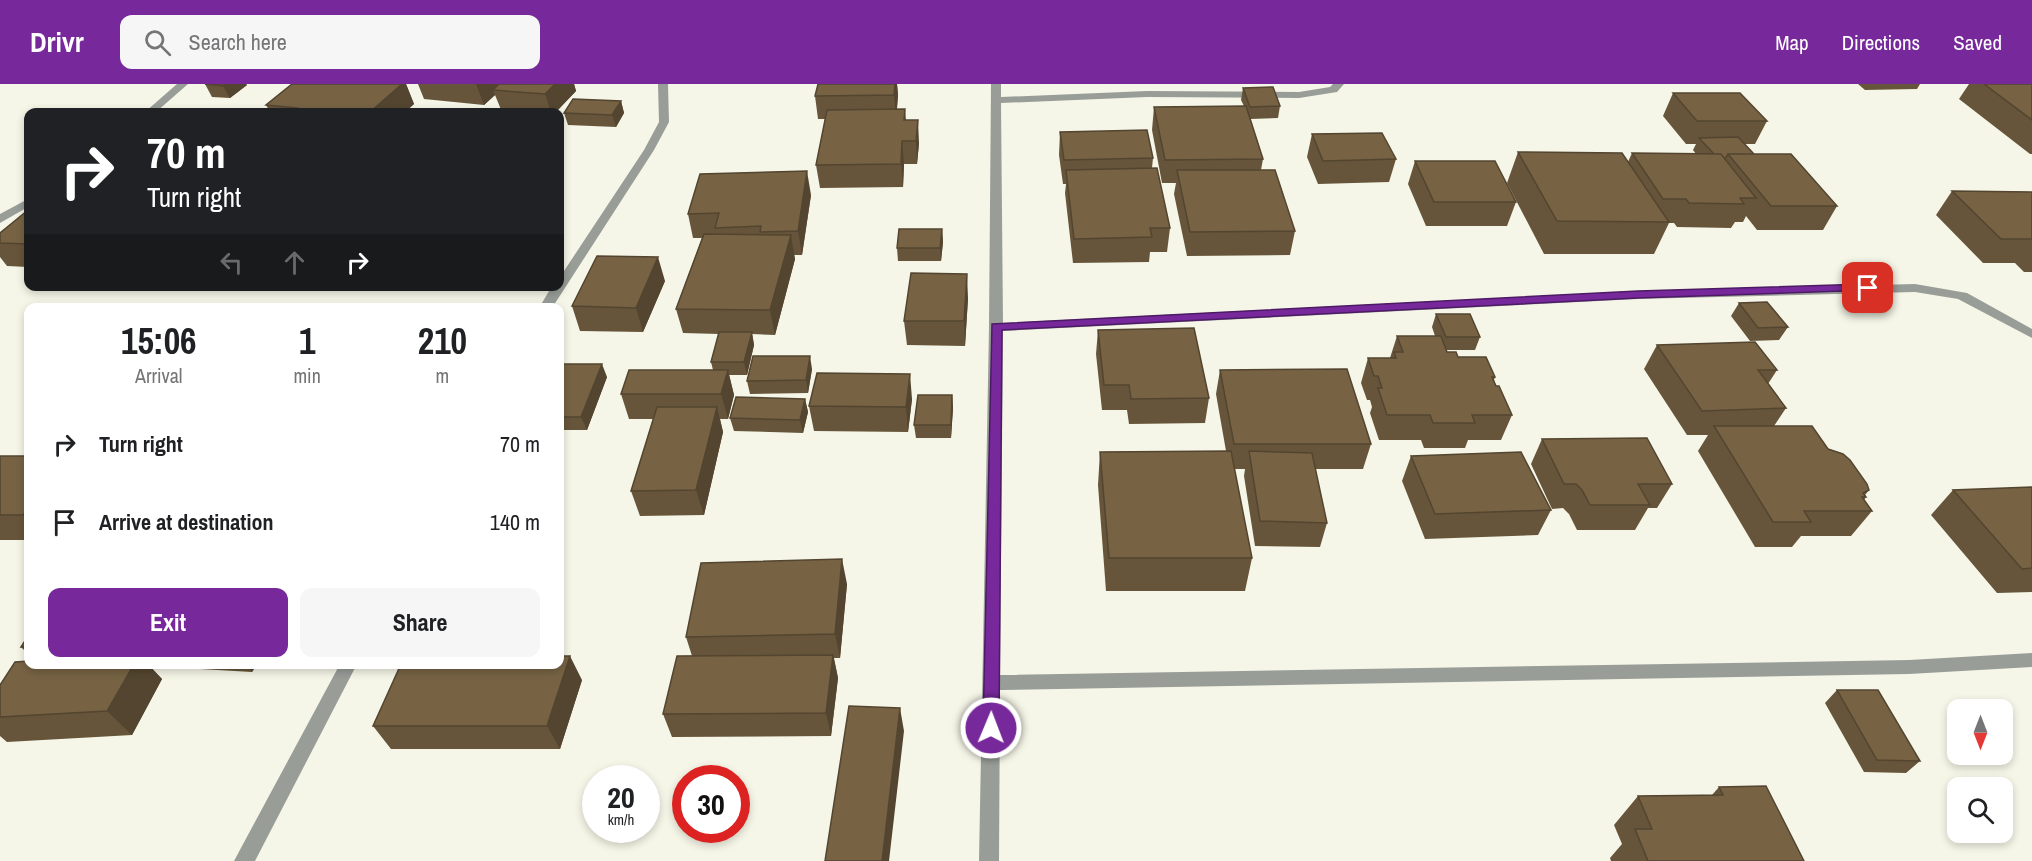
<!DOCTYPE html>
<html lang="en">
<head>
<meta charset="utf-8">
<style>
	body { margin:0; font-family:"Archivo Narrow",sans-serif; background:#f6f6f6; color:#202124; height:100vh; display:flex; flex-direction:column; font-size:22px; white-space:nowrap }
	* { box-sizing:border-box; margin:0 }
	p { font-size:20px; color:#757577 }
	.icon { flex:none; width:33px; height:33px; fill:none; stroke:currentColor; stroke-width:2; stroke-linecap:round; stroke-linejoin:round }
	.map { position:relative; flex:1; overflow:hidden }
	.sheet { position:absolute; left:24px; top:219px; width:540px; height:366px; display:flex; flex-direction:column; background:#fff; border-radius:12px; box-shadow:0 3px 9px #0003 }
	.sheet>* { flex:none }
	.guide { position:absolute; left:24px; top:24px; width:540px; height:183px; border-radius:12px; box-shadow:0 3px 9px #0003; background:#202124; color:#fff; overflow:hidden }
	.needle { width:39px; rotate:180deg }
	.fabs { position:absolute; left:1947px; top:615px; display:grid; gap:12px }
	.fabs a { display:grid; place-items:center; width:66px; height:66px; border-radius:12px; background:#fff; box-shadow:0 3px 9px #0003; font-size:30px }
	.speed { position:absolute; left:582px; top:681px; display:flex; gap:12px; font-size:30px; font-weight:700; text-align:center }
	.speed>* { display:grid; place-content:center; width:78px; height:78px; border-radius:50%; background:#fff; box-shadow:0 3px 9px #0003; line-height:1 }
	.speed small { font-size:15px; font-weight:400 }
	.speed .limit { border:9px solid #d22; background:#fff; color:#111 }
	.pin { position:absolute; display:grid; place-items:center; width:51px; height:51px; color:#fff; margin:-26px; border-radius:12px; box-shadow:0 3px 9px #0006 }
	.me { position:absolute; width:66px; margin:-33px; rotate:1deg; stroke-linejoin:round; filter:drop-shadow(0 0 4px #0008) }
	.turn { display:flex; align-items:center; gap:21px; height:126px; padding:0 24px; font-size:27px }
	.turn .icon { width:78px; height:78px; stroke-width:2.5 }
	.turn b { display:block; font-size:42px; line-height:51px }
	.lanes { display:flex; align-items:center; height:57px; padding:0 24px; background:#0003; justify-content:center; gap:30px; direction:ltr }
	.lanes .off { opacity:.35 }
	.eta { display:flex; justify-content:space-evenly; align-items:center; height:102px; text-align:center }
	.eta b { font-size:36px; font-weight:800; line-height:42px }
	.action { display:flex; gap:12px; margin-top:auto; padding:12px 24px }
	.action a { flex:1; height:69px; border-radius:12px; background:#77299b; color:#fff; font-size:24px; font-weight:800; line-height:69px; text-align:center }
	.action a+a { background:#f6f6f6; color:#202124 }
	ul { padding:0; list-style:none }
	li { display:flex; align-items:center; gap:18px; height:78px; padding:0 24px }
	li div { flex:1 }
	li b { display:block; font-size:22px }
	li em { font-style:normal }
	header { display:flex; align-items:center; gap:36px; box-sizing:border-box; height:84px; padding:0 30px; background:#77299b; color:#fff }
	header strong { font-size:28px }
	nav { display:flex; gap:33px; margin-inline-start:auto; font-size:21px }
	.search { width:420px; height:54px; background:#f6f6f6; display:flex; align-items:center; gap:15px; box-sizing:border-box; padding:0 21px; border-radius:12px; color:#757577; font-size:22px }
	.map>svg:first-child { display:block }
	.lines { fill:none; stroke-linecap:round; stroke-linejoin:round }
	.minor { fill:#989d98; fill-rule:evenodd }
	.wall { fill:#66553a }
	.shaded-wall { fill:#534530 }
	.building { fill:#776344; stroke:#534530; stroke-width:1.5 }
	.route { fill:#77299b; stroke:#4d1b65; stroke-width:1.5 }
</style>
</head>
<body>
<header>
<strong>Drivr</strong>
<div class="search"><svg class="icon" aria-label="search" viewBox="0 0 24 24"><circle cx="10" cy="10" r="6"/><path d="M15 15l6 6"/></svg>Search here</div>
<nav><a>Map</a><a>Directions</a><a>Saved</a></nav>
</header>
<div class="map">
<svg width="2032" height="777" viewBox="0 0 2032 777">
	<rect width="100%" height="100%" fill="#f5f6e7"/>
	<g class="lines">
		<path class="minor" d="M177,0h11l-32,28h-11z
			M658,0h10l1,38 -15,28 -102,158h-13l13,-22h8v-9l84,-127 15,-28z
			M991,0h10v13l146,-6 152,1 31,-5 3,-3h11l-7,8 -38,6 -152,-1 -146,6 2,220 635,-32 277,-7 52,9 65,36v9l-74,-39 -43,-7 -277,7 -635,32 -3,344 909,-15 123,-7v14l-123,7 -909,16 -1,171h-20l10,-534z
			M28,115v8l-28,16v-9z
			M340,580h17l-102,197h-21z"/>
	</g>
	<path class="wall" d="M205,0h41l1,1 -17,13 -18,-1z
		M292,0h114l8,20 -9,8h-135l-4,-7z
		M418,0h156l2,7 -20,21h-54l-7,-17 -11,10 -60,-6z
		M818,0h79l1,11 -1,14h8l1,11 13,23 -2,21h-13l-1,23 -83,1 -4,-23 9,-46h-7l-3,-23z
		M1858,0h62l-3,5 -52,1z
		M1969,0h63v70h-2l-71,-55z
		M1243,4l37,18 -2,12 -28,1 13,40 -2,11 34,61 -5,24 -103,1 -13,-62 2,-11h-14l-10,-53 2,-23 90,-1 -3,-6z
		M1673,9l94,28 -12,23h-11l10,10 83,52 -14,24h-66l-11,-14 -3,6h-8l-4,6 -54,-1 -3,-4h-5l-15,31h-110l-37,-71 11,-31 110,10 4,-9 64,1 -3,-4 3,-6h-10l-23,-28z
		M621,17l3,12 -8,14 -48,-2 -4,-12z
		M1060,48l93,26 -1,10 18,60 -3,24h-17l-1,10 -76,1 -8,-70 1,-9h-3l-4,-29z
		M1312,50l84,25 -7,23 -71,2 -11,-27z
		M1415,77l101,41 -9,24h-81l-18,-42z
		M1952,107l80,1v80h-8l-9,-9h-32l-47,-48z
		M811,111l-9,60h-8l1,4 -20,76 -23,-1 2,11 -7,30h-18l5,20 -6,24h-8l3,13 -19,83 -64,1 -9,-25 22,-72h-24l-8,-25 92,-24 -2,-8 8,-28 -36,-1 -7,-24 26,-71h-9l-5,-24z
		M28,126v57l-21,-1 -7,-9v-24z
		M942,145l1,13 -2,19h-43l-1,-13z
		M665,197l-22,51 -63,-1 -8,-25z
		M968,214l-3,48 -58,-1 -3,-24z
		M1739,219l49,24 -9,13 -29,1 -19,-25z
		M1436,230l44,23 -5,13h-28v2l48,25 -1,3 2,6 16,29 -11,25h-33l-3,8h-41l-3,-8h-42l-9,-27 2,-6 -2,-7h-3l-6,-17 7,-25h22l7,-22h38l-3,-9z
		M1098,246l111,68 -4,25 -76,1 -2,-14h-25l-6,-56z
		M1657,261l120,25 -9,14 18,24 -12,18 54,23 41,41 -4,5 1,2 -2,3 8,11 -21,25h-50l-9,11h-37l-57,-96 10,-16h-21l-43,-66z
		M560,280l47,13 -20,53h-27z
		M812,285l-4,24 -58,1 -3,-13z
		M1220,286l151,74 -8,25h-48l12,54 -7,24 -65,-1 -11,-70 1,-7h-11l18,89 -7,33h-139l-8,-106 2,-33 126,-1 -10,-57z
		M952,311l1,13 -2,30h-35l-2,-13z
		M805,315l3,13 -5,21 -69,-2 -4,-13z
		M912,315l-4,33 -94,-1 -5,-25z
		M1542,355l130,45 -15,24h-9l-13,22h-58l-8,-16 -6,-6 -11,1 -21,-45z
		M0,372h28v84h-28z
		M1411,372l140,54 -13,25 -113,4 -23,-58z
		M2032,403v105l-35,1 -66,-78 22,-25z
		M847,500l-7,74h-6l4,20 -7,58 -159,1 -9,-23 29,-58 -6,-19z
		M28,552v18l-7,-7z
		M28,580h132l-1,3h-9l12,12 -30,56 -125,7 -7,-6v-53l1,1z
		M179,580h78l-5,8 -69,-4z
		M582,596l-22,69h-169l-18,-23z
		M1837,606l83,71 -14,12 -42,-1 -39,-69z
		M1719,703l85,74h-193l-1,-3 12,-14 -8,-19 24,-29 74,-1z"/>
	<path class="shaded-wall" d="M226,0h20l1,1 -17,13 -7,-12z
		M402,0h4l8,20 -9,8h-35z
		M476,0h30l-13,6 2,5 -11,10z
		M555,0h19l2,7 -20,21h-5l-6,-18z
		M895,0h2l1,11 -2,23 -2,-23z
		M621,17l3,12 -8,14 -4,-12z
		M918,36l1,23 -2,21 -1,-23z
		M902,57l2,23 -1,23 -2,-23z
		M807,87l4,24 -9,60 -4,-24z
		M942,145l1,13 -2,19 -1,-13z
		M791,151l4,24 -20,76 -5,-25z
		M658,173l7,24 -22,51 -7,-24z
		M967,190l1,24 -3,48 -1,-25z
		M752,248l2,13 -7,30 -3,-13z
		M810,272l2,13 -4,24 -2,-13z
		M602,280l5,13 -20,53 -6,-13z
		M728,286l6,25 -6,24 -7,-25z
		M910,290l2,25 -4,33 -2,-25z
		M952,311l1,13 -2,30v-13z
		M805,315l3,13 -5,21 -3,-13z
		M717,323l6,25 -19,83 -8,-25z
		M28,425v11l-5,-5z
		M842,475l5,25 -7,74 -5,-24z
		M833,571l5,23 -7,58 -5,-23z
		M570,572l12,24 -22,69 -13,-23z
		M134,580h14l14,15 -30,56 -25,-24z
		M245,580h12l-5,8z
		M900,624l4,23 -15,130h-7z"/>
	<path class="building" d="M205,0h21l-3,2z
		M292,0h110l-32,28h-79l6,-4 -31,-3z
		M499,0h56l-10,10 -52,-4z
		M818,0h77l-1,11 -79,1z
		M1984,0h48v36z
		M1273,3l7,19 -30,1 -7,-19z
		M1673,9h67l27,28h-70z
		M573,15l48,2 -9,14 -48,-2z
		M1246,22l17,53 -98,1 -11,-53z
		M905,25l-1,11h14l-2,21h-14l-1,23 -85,1 11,-55z
		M1147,46l6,28 -89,2 -4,-28z
		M1382,49l14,26 -73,2 -11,-27z
		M1738,53l16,17h-26l-3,5 -4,-5h-7l-15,-16z
		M1518,68l104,1 47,69 -112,-1z
		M1632,69l89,1 35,44h-16l4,6 -55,-1 -3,-4h-23z
		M1728,70h63l46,52h-66z
		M1415,77h80l21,41h-82z
		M1157,84l13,60h-20l2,9 -78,2 -8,-69z
		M1177,86h98l20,61 -105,1z
		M807,87l-9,60 -38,1 1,-6 -46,2 4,-15 -31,1 12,-40z
		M1952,107l80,1v47h-31z
		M28,126v34l-28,-1v-10z
		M899,145h43l-2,19h-43z
		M704,150l87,1 -21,75 -94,-1z
		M597,172l61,1 -22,51 -64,-2z
		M911,189l56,1 -3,47h-60z
		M1767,218l21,25 -30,1 -19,-25z
		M1436,230h34l10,23h-34z
		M1194,244l15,70 -78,1 -2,-14h-25l-6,-55z
		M719,248h33l-8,30h-33z
		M1397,252h44l6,16h9l2,5h28l9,20h-3l4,9h3l13,29h-40l3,8h-42l-3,-8h-43l-9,-27h4l-4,-12h-4l-6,-18h28l-2,-6h9z
		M1755,258l22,28h-19l28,38 -84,3 -45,-66z
		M753,272h57l-4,24 -59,1z
		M560,280h42l-21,53h-21z
		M1347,285l24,75h-137l-14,-74z
		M629,286h99l-7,24h-100z
		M817,289l93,1 -4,33 -97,-1z
		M918,311h34l-1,30h-37z
		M736,313l69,2 -5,21 -70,-2z
		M657,323h60l-21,83 -65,1z
		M1714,342h98l16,23 15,5 7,6 17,24 2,6 -6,3 3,4h-4l10,14h-68l7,11h-38z
		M1647,354l25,46h-34l12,21h-60l-8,-15 -6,-6h-12l-22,-45z
		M1231,367l21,107h-143l-9,-106z
		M1249,367l63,2 15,70 -67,-2z
		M1521,368l30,58 -116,4 -24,-58z
		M0,372h28v53l-5,6h-23z
		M2032,403v81l-10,1 -69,-79z
		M842,475l-7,75 -149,3 15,-74z
		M28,552v11h-7z
		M833,571l-7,58 -163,1 14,-58z
		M560,572h10l-23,70h-174l28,-62h159z
		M28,577v3h106l-27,47 -107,6v-32l15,-23z
		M1837,606h41l42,71 -43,-1z
		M849,622l51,2 -18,153h-57z
		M1766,702l38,75h-156l-13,-32h17l-14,-33 85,-1 -4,-8z"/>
	<path class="route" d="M1868,200l6,4 -2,2 -234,8 -636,32 -3,398 -2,5 -6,2 -6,-2 -2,-5 9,-404 646,-33z"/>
</svg>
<div class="fabs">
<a><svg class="needle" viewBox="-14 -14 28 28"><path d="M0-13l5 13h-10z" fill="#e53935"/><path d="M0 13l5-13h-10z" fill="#757577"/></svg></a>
<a><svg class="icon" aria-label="search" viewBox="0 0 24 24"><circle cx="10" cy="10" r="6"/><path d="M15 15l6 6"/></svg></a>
</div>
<div class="speed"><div>20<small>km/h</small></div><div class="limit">30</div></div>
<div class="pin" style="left:1868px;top:204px;background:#d93025"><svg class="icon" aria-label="arrive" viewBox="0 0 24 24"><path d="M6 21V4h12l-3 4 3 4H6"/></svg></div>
<svg class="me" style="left:991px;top:644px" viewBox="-20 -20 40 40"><circle r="17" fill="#77299b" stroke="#fff" stroke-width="3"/><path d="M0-11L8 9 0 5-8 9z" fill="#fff"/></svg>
<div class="guide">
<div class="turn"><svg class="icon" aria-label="right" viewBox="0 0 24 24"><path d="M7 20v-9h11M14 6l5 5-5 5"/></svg><div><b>70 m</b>Turn right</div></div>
<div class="lanes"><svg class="icon off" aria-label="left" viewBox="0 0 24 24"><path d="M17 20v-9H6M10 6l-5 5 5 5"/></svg><svg class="icon off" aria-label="ahead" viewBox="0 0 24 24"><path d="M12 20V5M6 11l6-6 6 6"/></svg><svg class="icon" aria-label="right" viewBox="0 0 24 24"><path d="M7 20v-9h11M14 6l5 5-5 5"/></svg></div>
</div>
<section class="sheet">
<div class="eta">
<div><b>15:06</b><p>Arrival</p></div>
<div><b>1</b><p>min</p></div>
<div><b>210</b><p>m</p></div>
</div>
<ul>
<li><svg class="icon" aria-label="right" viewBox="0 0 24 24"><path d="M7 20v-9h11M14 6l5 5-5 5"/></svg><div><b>Turn right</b></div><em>70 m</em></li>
<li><svg class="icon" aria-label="arrive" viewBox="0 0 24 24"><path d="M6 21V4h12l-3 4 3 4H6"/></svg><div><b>Arrive at destination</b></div><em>140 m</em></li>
</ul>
<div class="action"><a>Exit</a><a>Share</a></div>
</section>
</div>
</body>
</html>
